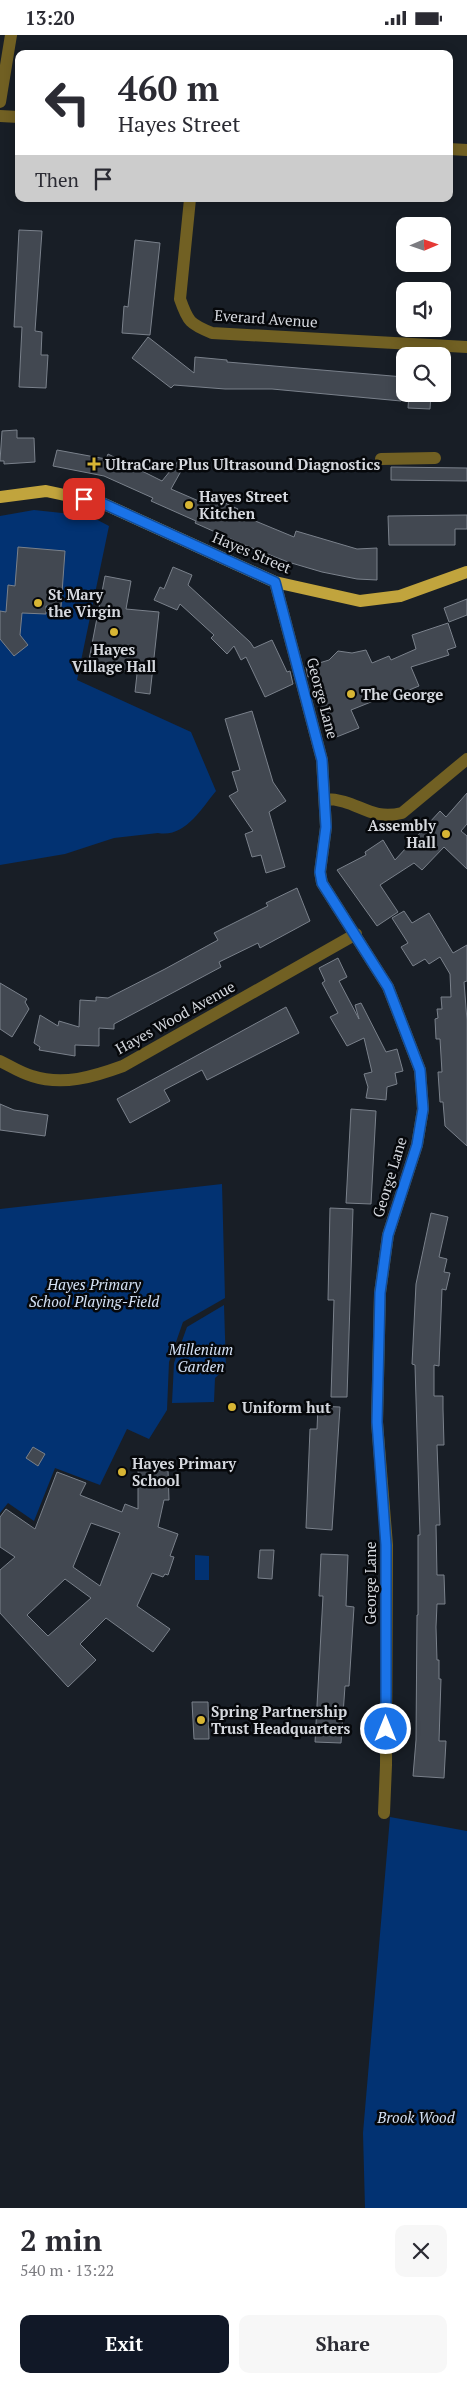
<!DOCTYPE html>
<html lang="en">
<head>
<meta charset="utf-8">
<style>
	body { margin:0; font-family:"PT Serif",serif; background:#f7f7f7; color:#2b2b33; height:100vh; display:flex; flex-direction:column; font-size:19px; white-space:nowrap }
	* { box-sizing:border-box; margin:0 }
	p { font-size:16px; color:#7c7c81 }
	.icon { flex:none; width:28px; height:28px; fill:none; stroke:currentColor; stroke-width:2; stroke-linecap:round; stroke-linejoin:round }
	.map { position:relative; height:2173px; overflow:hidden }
	.panel { display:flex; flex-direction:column; background:#fff; flex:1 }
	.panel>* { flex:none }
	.guide { position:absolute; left:15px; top:15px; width:438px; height:152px; border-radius:10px; box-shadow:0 2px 12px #0003; background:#fff; color:#2b2b33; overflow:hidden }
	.needle { width:32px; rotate:88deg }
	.buttons { position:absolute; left:396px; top:182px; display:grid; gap:10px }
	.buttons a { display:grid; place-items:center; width:55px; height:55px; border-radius:10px; background:#fff; box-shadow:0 2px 12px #0003; font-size:25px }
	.pin { position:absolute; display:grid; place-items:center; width:42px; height:42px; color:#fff; margin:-21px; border-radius:10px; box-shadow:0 2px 8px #0006 }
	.me { position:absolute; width:55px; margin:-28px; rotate:0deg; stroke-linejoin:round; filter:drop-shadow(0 0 4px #0008) }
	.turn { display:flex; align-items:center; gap:18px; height:105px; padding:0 20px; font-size:22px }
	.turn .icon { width:65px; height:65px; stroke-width:2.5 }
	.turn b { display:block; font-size:35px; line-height:42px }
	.then { display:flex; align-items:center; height:48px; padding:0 20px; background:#0003; gap:10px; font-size:19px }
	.round { display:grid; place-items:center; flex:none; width:52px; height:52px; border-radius:10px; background:#f7f7f7 }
	.summary { display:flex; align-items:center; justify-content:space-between; height:85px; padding:0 20px }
	h1 { font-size:30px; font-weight:700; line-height:38px }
	.button { display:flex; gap:10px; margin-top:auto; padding:10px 20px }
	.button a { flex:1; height:58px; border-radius:10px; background:#111827; color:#fff; font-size:20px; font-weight:700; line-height:58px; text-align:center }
	.button a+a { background:#f7f7f7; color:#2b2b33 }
	.status { display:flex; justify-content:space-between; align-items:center; height:35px; padding:0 25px; background:#fff; direction:ltr }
	.status svg { height:14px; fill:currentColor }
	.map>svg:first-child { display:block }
	.green { fill:#023272 }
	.building { fill:#424851; stroke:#7a818b; fill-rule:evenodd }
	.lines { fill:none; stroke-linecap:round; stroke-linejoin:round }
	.minor { stroke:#716023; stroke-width:12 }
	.major { stroke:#c1a43d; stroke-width:12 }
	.route-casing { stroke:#114b97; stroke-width:12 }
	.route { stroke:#1a73e8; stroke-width:9 }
	.poi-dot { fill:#d7b534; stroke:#06080b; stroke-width:2 }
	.labels { text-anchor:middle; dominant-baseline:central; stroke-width:5; stroke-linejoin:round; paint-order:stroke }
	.street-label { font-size:15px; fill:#d5d8de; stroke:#06080b }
	.poi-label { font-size:15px; font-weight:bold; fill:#d5d8de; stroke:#06080b; text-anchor:start }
	.park-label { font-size:15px; font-style:italic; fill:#d4e1f5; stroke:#06080b }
</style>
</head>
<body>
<div class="status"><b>13:20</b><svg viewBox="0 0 49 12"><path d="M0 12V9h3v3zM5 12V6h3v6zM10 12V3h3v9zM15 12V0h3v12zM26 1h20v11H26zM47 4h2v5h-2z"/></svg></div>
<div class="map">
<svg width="467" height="2173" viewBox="0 0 467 2173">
	<rect width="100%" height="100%" fill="#181e26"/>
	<path class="green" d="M34,475l56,6 19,10 -32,154 114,52 25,59c-15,18 -31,47 -58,42l-44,5 -49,16 -65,11v-349z
		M222,1149l3,114 -42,24 -14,40 -2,48 -18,29 -22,-10 -27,56 -45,-17 -21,53 -26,-18 -8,10v-304z
		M224,1270l2,63 -11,10 -1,24 -42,1 2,-40 13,-36z
		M195,1520l14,1v24h-14z
		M390,1782l77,14v377h-102l-2,-75z"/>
	<path class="building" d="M19,195l23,1 -7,100 7,1 -1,23h7l-2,33 -27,-1 3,-60h-8z
		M135,205l25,3 -10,92 -28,-2 2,-27 4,1z
		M148,302l46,36 1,-16 32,3v2l177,15 -3,24 -129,-12h-47l-51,-4 -3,3 -39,-30z
		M409,359h22l-1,15 -22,-1z
		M17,395v8h17l1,24 -31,2v-3h-4l2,-30z
		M57,415l49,9 2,-5 54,27 17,-21 6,4 -14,25 37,16 4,-8 26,12 -2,4 58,24 2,-6 61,18 20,-1v32l-20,-1 -35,-7 -34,-10 -46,-18 -47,-21 1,-2 -45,-20 2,-3 -49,-22 -51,-10z
		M391,432l76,1v13l-76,-1z
		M467,480v14h-12v16h-66l-1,-29z
		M18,512l47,4 -4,56 -15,-1v8l-24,-1 -2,22 8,10 -14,11 -14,-17v-28l6,1 2,-27 7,1z
		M173,532l19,8 -4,10 62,57 4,6 18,-8 15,32 3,-1 3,13 -28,13 -19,-40 -5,3 -7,-14 -7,8 -16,-16 3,-3 -34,-31 -3,6 -23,-10 6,-13 4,2z
		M105,541l26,5 -5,28 33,3 -9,82 -15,-2 2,-18 -49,-9z
		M467,564v16l-18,7 -5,-14z
		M448,588l8,24 -9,3 2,5 -38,12 8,19 -27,11 -1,-3 -40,16 8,18 -25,10 -13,-30 -9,-33 -4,2 -2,-10 23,-7 9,-9 14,2 14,-3 6,13 17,-7 2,4 25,-11 -4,-14z
		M252,676l21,71 13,19 -17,11 16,55 -19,6 -5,-18 -9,2 -7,-23 8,-3 -24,-35 9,-5 -6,-19 8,-2 -15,-51z
		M467,758v31l-6,7 6,5v33l-23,-22 -22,23 -8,-7 -34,22 18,27 -21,14 -40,-56 29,-15 -1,-3 18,-12 12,20 45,-49 6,6z
		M297,853l13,33 -50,27 -2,-5 -39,19 2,5 -107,57v5l-15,-1v18l-24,-1v11l-36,-6 1,-3 -6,-4 6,-28 18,11 1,-5 20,6 1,-27 16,1v-4l12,1 57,-29 53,-29 -4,-7 54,-27 -2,-3z
		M404,876l8,12 17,-10 24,40 14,-8v36l-3,1 3,38v126l-22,-20 -2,-24h-3l-2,-30h4l-2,-33h-4l-1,-20 3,-1 -1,-9h5l-1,-12h10l-1,-23 -10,-17 -11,7 -4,-5 -12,7 -12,-19 7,-4 -16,-25z
		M338,923l9,19 -8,4 20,38 -4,-14 6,-2 25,49 11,-3 6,22 -8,2 2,11 -10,3 -1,13 -20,-2 2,-11 -4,-13 8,-2 -8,-34 -17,8 -17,-29 8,-4 -16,-30 3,-2 -6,-13z
		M0,948l27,16 -2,3 4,7 -17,28 -12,-8z
		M286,972l13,26 -92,47 -5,-10 -38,20 6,11 -40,22 -13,-24z
		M0,1069l14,6 34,5 -3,21 -45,-6z
		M351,1074l25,2 -5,93 -25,-1z
		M330,1173l23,1 -6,188h-16l3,-97h-6z
		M431,1178l17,4 -9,40 8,2 -3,13 6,1 -4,17 -4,-1 -3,77 -5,-1v31h9v13l1,36h-7l3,80h-4l1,50h7l1,29h-8l-1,23 1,33h2v19h2l-2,62h7l-2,37 -31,-2 3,-36 1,-125h1v-80h2l-5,-170 -3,-1 4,-80z
		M318,1371l22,1 -8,123 -26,-2 4,-99h7z
		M33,1412l12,7 -7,12 -12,-8z
		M138,1435h30l1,30h-5l-6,27 20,7 -8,22 4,1 -6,18 -3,-1 -2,3 -11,-4 -15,33 33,23 -17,23 -47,-34 -26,26 16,16 -28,27 -68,-74v-43l15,-13 -15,-10v-30l6,-8 29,20 22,-57 29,11 -6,12 42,17 3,-8 13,5zM91,1488l29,10 -20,53 -27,-19zM65,1544l26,19 -43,38 -21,-21z
		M260,1515h14l-2,29 -14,-1z
		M321,1519l27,1 -2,51 8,1 -5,79h-4l-4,57 -26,-1 8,-146h-4z
		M192,1667h16l1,37h-15z"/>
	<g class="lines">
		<path class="minor" d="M0,67l11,-67
			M0,81l19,1
			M449,114l18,1
			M190,164l-10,100c8,23 10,25 32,34l255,14
			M381,424l54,-1
			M275,547l47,178 4,67 -6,45 2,11 66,104 32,83 3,39 -6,36 -29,90 -8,58 -3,129 10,123 -1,220 -2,48
			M325,764c33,0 43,22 77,14l65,-54
			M0,1026c10,5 21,12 32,15 31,10 61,1 91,-10l233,-132"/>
		<path class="major" d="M0,462l46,-6 56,12 173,79 85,19 40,-5 67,-24"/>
	</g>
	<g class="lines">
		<defs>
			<path id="route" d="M84,464l18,4 173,79 47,178 4,67 -6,45 2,11 66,104 32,83 3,39 -6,36 -29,90 -8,58 -3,129 9,123v184"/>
		</defs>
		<use href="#route" class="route-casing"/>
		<use href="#route" class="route"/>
	</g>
	<g class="poi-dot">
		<path d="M91.5 421.5h5v5h5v5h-5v5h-5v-5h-5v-5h5z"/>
		<circle cx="189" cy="470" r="5"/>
		<circle cx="38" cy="568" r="5"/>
		<circle cx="114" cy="597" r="5"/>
		<circle cx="351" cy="659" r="5"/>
		<circle cx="446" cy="799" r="5"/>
		<circle cx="232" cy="1372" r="5"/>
		<circle cx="122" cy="1437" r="5"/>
		<circle cx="201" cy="1685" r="5"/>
	</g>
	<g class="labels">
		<g class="street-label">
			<text transform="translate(266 283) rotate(4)">Everard Avenue</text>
			<text transform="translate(252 517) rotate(23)">Hayes Street</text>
			<text transform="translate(323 663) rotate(75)">George Lane</text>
			<text transform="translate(175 982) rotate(-29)">Hayes Wood Avenue</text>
			<text transform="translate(389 1142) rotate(-73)">George Lane</text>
			<text transform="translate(370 1548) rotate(-90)">George Lane</text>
		</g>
		<g class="poi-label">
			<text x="105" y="429">UltraCare Plus Ultrasound Diagnostics</text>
			<text x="199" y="461">Hayes Street<tspan x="199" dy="17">Kitchen</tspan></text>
			<text x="48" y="559">St Mary<tspan x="48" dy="17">the Virgin</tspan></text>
			<text x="114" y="614" text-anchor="middle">Hayes<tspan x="114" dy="17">Village Hall</tspan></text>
			<text x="361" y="659">The George</text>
			<text x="436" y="790" text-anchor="end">Assembly<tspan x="436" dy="17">Hall</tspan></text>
			<text x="242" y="1372">Uniform hut</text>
			<text x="132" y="1428">Hayes Primary<tspan x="132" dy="17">School</tspan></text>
			<text x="211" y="1676">Spring Partnership<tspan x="211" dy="17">Trust Headquarters</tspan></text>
		</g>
		<g class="park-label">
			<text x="94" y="1249">Hayes Primary<tspan x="94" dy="17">School Playing-Field</tspan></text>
			<text x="201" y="1314">Millenium<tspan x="201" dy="17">Garden</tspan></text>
			<text x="416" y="2082">Brook Wood</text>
		</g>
	</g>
</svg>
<div class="buttons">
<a><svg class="needle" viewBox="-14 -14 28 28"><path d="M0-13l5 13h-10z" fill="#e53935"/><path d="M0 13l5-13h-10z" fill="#7c7c81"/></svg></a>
<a><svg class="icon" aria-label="sound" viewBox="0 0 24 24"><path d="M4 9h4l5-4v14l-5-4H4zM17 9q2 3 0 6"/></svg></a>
<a><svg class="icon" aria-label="search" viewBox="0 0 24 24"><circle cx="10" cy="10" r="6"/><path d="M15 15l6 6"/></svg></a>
</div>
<div class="pin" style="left:84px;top:464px;background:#d93025"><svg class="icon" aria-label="arrive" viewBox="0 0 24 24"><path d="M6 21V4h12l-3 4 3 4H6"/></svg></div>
<svg class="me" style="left:386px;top:1694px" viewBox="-20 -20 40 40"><circle r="17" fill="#1a73e8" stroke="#fff" stroke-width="3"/><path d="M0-11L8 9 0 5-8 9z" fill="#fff"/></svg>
<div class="guide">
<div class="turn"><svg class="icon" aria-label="left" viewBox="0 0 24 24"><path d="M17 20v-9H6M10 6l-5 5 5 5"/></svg><div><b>460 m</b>Hayes Street</div></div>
<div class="then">Then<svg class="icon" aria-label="arrive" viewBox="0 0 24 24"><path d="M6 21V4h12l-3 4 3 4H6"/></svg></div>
</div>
</div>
<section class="panel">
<div class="summary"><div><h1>2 min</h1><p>540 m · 13:22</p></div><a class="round"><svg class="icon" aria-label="close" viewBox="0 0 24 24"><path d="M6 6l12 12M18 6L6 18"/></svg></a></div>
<div class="button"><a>Exit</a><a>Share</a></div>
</section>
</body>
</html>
